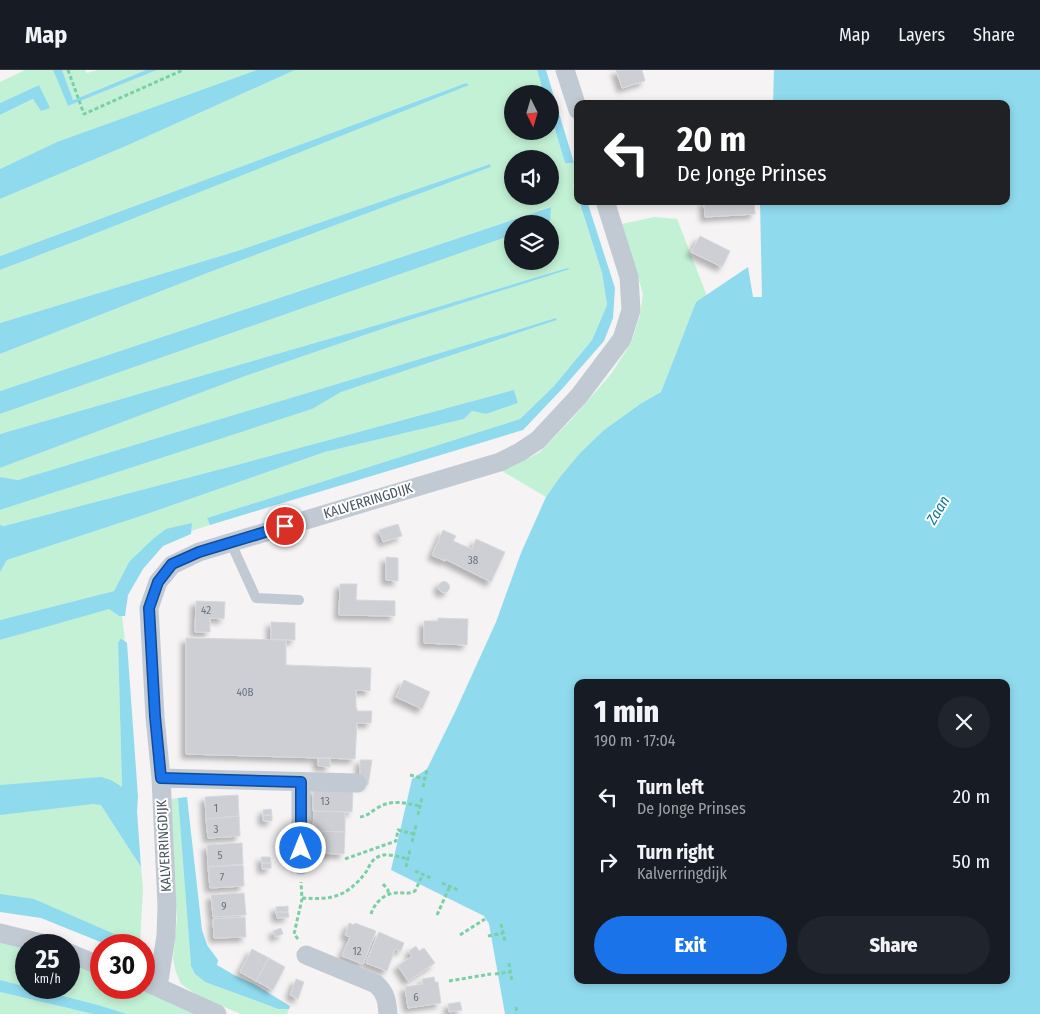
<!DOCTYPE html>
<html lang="en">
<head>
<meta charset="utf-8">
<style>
	body { margin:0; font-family:"Fira Sans Condensed",sans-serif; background:#20242c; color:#f1f3f6; height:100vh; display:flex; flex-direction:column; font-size:19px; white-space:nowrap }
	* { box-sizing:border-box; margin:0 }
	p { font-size:16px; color:#9ea1a6 }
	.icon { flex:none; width:28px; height:28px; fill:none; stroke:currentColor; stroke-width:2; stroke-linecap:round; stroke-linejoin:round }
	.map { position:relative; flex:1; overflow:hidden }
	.side { position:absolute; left:574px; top:609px; width:436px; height:305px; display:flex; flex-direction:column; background:#171b24; border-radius:10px; box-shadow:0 2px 8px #0003 }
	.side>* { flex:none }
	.hud { position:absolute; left:574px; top:30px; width:436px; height:105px; border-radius:10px; box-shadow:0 2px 8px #0003; background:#202124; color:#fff; overflow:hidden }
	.needle { width:32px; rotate:175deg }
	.fabs { position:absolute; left:504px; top:15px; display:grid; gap:10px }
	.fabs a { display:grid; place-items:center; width:55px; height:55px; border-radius:50%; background:#171b24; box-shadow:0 2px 8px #0003; font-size:25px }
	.speed { position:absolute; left:15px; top:864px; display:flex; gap:10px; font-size:25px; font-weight:700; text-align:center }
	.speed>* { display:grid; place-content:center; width:65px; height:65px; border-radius:50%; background:#171b24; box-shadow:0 2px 8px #0003; line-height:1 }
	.speed small { font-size:12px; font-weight:400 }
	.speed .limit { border:8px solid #d22; background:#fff; color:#111 }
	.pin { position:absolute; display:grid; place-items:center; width:42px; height:42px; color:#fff; margin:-21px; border:2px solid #fff; border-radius:50%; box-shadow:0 1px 5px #0007 }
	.me { position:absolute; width:55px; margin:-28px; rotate:0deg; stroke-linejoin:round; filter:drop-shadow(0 0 4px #0008) }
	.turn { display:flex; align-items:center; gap:18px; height:105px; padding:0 20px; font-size:22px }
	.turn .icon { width:65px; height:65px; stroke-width:2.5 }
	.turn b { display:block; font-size:35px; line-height:42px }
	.round { display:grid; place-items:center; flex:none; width:52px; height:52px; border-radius:26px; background:#20242c }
	.overview { display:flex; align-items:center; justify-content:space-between; height:85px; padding:0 20px }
	h1 { font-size:30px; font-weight:800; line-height:38px }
	.action { display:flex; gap:10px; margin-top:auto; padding:10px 20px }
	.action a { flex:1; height:58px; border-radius:30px; background:#1a73e8; color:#fff; font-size:20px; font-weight:800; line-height:58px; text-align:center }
	.action a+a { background:#20242c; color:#f1f3f6 }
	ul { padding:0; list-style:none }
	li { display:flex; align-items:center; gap:15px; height:65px; padding:0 20px }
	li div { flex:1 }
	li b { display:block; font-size:19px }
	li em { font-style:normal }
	header { display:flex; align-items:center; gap:30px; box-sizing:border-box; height:70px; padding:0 25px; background:#171b24; border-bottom:1px solid #363941 }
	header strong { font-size:24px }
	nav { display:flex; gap:28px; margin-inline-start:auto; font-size:18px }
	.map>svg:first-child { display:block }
	.green { fill:#c3f1d5; fill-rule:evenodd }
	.water { fill:#90daee; fill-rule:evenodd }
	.building { fill:#cdcfd5; stroke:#d7d9de; filter:url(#shadow) }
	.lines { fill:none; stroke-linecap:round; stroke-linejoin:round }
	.path { stroke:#7ad0a6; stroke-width:3; stroke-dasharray:4 2.5; stroke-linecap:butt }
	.service { stroke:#c1cad2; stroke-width:10 }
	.minor { stroke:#c1cad2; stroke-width:19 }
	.route-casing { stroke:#114b97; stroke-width:12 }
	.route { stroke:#1a73e8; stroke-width:9 }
	.labels { text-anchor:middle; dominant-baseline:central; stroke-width:4; stroke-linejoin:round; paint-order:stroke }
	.number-label { font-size:11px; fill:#6b747e }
	.street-label { font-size:14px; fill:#4a5661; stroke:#fff }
	.water-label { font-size:15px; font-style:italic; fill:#0c7c9b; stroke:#fff }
</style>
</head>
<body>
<header>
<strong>Map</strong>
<nav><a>Map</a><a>Layers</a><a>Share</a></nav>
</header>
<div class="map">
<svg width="1040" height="944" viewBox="0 0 1040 944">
	<defs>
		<filter id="shadow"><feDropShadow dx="-4.5" dy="4.5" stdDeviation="2.5" flood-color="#0004"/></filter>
	</defs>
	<rect width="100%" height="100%" fill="#f5f3f3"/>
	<path class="green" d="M25,0h28l15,36 89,-36h100l-199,72 -58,27v-54l34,-16 5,-14 -39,18v-21z
		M62,0h23l2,3 11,-3h48l-74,30z
		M295,0h242l7,24h-32v37h38v-18l15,50h9l3,9v10l-4,2 29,89 5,32 -15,35 -38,46 -34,33 -313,99 3,7 -19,6 1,-8 -63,39 -15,29 -114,29v-48l7,-12 137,-45 181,-63 139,-33 8,-8 14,3 32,-11 -4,-13 -270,73 -240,63 -4,-1v-15l311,-101 30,-17 216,-72 -1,-2 -538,162 -18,-3v-9l248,-93 146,-50 175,-56 -2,-1 -183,55 -384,111v-20l512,-179v26h38v-37h-4l4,-2v-15l-550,184v-37l210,-82 281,-105 -1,-3 -253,87 -237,72v-53l79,-30 389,-156 -2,-1 -466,173v-57l126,-53zM512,89h38v37h-38z
		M654,147l23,2 30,77 -11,6 -35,90 -21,12 -36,26 -24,23 -20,24 -14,20 -44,-26 37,-18 32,-33 40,-46 20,-31 9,-28 3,-21 -21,-70z
		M109,538l9,8h4l3,24 -4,-2 -3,5 4,144 12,69 7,11 2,21 -3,56 -13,1 -127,-42v-263z
		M178,728l13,168 4,8 10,8 73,27h11l-2,5h-46l-41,-17 -19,-13 -5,-12 -3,-13 4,-41 -6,-119z
		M0,871l26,6v40l-26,-7z
		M69,889l32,12v17h38l64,26h-76l-29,-9 -69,-17h40z
		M0,922l93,22h-93z"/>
	<path class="water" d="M53,0h9l11,30 73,-30h11l-89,36z
		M257,0h38l-169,76 -126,53v-30l57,-27z
		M537,0h9l28,93h-9l-15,-50v-19h-6z
		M774,0h266v944h-535l-16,-90 -5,-8 -93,-46 21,-91 15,-10 29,-59 40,-88 25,-69 25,-56 14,-20 20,-24 24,-23 36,-26 21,-12 35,-90 52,-35 5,30h9l-2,-96h246v-97h-233zM578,612h428v298h-428z
		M466,13l3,2 -390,155 -79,30v-14z
		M39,15l11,23 -9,3 -8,-12 -33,16v-12z
		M490,94l1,3 -281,105 -210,82v-31l237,-72z
		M579,131h8l28,87 -2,30 -9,23 -42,48 -39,41 -313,95 -3,-7 313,-99 34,-33 38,-46 15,-35 -5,-32z
		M551,137l-1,15 -4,2h-34v11l-512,179v-23z
		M567,198l3,1 -176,56 -146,50 -248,93v-34l384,-111z
		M556,248l1,2 -216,72 -29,17 -312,101v-33l18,3z
		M514,320l4,13 -32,11 -14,-3 -8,8 -139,33 -181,63 -137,45 -7,12v-47l4,1 240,-63z
		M192,453l-1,11 -28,12 -20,23 -15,26 -3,21h-6l-10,-7 -109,31v-20l114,-29 15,-29 24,-23 13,-10z
		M121,568l6,5 11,154 -1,14 4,56 -40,-62 -8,-1 -93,11v-30l101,-8 10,3 11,7 -4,-144z
		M187,727l15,133 5,15 11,15 -1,5 17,10 20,9 36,22 -1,3h-11l-73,-27 -10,-8 -4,-8 -13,-168z
		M0,824l34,5 94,41v5h-20l-67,-27 -41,-6z
		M0,910l98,25 29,9h-34l-93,-22z"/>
	<path class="building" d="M616,0h26l3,11 -23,7z
		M704,131h50l1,13 -50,3z
		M700,166l30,15 -8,16 -31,-15z
		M398,454l4,12 -19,6 -4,-12z
		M443,460l13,6 -3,5 19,8 4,-10 29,13 -14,30 -46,-23v2l-13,-6z
		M386,487l12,1v23l-12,-1z
		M438.5 517a5.5 5.5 0 1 1 11 0a5.5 5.5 0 1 1-11 0Z
		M340,514h17l-1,16 39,1v15l-56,-1z
		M196,531l29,1 -1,17 -14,-1v14h-15z
		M438,548l30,1 -1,26 -43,-2v-22h14z
		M271,552l24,1v17l-24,-1z
		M186,568l100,2v25l85,3 -1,23 -14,-1v18h1v3h15l-1,12h-14l-2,36 -169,-5z
		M404,610l26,12 -8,17 -26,-12z
		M318,688h12v9l-12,-1z
		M360,690h12l-4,25h-8z
		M313,719l40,1 -1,22 -39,-1z
		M238,725l1,21 -33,3 -1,-22z
		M271,739l1,6h-9v-5z
		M314,741l31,1v20l-32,-1z
		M263,745h9v6h-9z
		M239,746l1,20 -32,2 -2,-19z
		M313,761l32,1 -1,22 -31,-1z
		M242,773l1,21 -35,3 -1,-22z
		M261,787h9l1,6h-9z
		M262,793h9v5l-9,1z
		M243,795l1,21 -34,2 -2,-21z
		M244,823l2,22 -33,2 -2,-22z
		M288,836v6h-12v-5z
		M276,842h12l1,5 -12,1z
		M245,847l1,20 -32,1 -1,-19z
		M349,853l5,2 1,-2 21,8 -13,33 -21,-8 8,-19 -5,-2z
		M281,858l2,6 -8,3 -2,-6z
		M379,862l25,11 -3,8 -6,-2 -8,22 -21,-8z
		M416,876l3,5 5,-3 11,15 -27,18 -10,-15 14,-10 -3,-5z
		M252,879l17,9 -13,23 -16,-9z
		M269,888l16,9 -12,23 -17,-9z
		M434,907l1,5h3l3,21 -33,5 -3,-21 18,-3 -1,-5z
		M296,909l8,3 -6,17 -8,-4z
		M460,932l2,8 -13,2 -1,-8z"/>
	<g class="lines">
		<path class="path" d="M68,0l16,44 99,-44
			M410,705l15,4
			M423,717l4,-17
			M418,745l4,-18
			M360,747c7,-1 11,-5 17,-9 15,-9 27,-5 43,-2
			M412,772l4,-17
			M345,789l51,-18 2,-11 16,4
			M406,797l4,-17
			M415,801l16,7
			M442,813l16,7
			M383,814l5,6v5
			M302,828c30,2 45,-1 64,-26 3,-5 6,-13 12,-15 8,-5 21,0 30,2
			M371,844c3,-10 12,-20 24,-21 7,-1 12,2 20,-2l8,-17
			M437,845l13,-29
			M501,854l4,17
			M460,865l25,-16
			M488,866l15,-3
			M298,869l-4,-5 8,-35 -1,-17
			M509,893l3,18
			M495,904l15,-2
			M449,911l42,-7
			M516,937l1,7"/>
		<path class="service" d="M231,473l25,55 43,2"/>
		<path class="minor" d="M565,0l13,40
			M161,708l196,5
			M301,795v-83
			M0,863l49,12
			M69,883l32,13
			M306,885l70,29c10,9 11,17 12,30
			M144,911l73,33
			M158,917l8,-51 1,-30 -6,-128 -6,-61 -6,-109 9,-26 14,-17 27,-13 301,-90 20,-10 18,-12 41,-44 43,-57 9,-29 -2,-33 -24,-76"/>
	</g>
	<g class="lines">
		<defs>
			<path id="route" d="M285,456l-86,26 -27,12 -14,18 -9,26 6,108 6,62 140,4v66"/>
		</defs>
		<use href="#route" class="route-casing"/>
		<use href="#route" class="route"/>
	</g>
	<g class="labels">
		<g class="number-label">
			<text x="473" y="490">38</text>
			<text x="206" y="540">42</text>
			<text x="245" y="622">40B</text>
			<text x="325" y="731">13</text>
			<text x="216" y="738">1</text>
			<text x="216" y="759">3</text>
			<text x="220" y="785">5</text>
			<text x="222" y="807">7</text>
			<text x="224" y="836">9</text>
			<text x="357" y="881">12</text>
			<text x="416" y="927">6</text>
		</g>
		<g class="street-label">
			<text transform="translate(368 431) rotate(-17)">KALVERRINGDIJK</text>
			<text transform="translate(164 776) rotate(-93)">KALVERRINGDIJK</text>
		</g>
		<g class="water-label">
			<text transform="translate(938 440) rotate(-59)">Zaan</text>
		</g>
	</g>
</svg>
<div class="fabs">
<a><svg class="needle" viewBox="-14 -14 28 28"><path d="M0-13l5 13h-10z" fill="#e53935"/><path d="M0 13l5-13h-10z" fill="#9ea1a6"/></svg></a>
<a><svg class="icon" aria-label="sound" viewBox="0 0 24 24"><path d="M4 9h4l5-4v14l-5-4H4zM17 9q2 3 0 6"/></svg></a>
<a><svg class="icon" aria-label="layers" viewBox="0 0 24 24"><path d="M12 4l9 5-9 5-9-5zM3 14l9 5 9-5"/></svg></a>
</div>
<div class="speed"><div>25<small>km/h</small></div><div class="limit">30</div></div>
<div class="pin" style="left:285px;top:456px;background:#d93025"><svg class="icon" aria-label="arrive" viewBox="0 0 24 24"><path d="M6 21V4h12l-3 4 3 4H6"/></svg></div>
<svg class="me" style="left:301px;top:778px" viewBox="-20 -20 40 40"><circle r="17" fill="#1a73e8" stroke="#fff" stroke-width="3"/><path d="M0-11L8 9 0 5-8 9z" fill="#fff"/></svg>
<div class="hud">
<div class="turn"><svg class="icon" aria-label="left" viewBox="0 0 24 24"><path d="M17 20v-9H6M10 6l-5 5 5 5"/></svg><div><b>20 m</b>De Jonge Prinses</div></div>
</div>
<section class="side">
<div class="overview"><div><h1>1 min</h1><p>190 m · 17:04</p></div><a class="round"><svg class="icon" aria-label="close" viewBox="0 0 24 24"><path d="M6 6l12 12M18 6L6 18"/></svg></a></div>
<ul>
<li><svg class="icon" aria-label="left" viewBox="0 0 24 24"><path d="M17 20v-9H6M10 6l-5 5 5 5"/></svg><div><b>Turn left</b><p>De Jonge Prinses</p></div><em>20 m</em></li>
<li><svg class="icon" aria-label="right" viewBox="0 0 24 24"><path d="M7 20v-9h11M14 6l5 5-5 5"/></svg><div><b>Turn right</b><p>Kalverringdijk</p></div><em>50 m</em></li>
</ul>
<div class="action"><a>Exit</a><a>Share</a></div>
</section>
</div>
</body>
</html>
